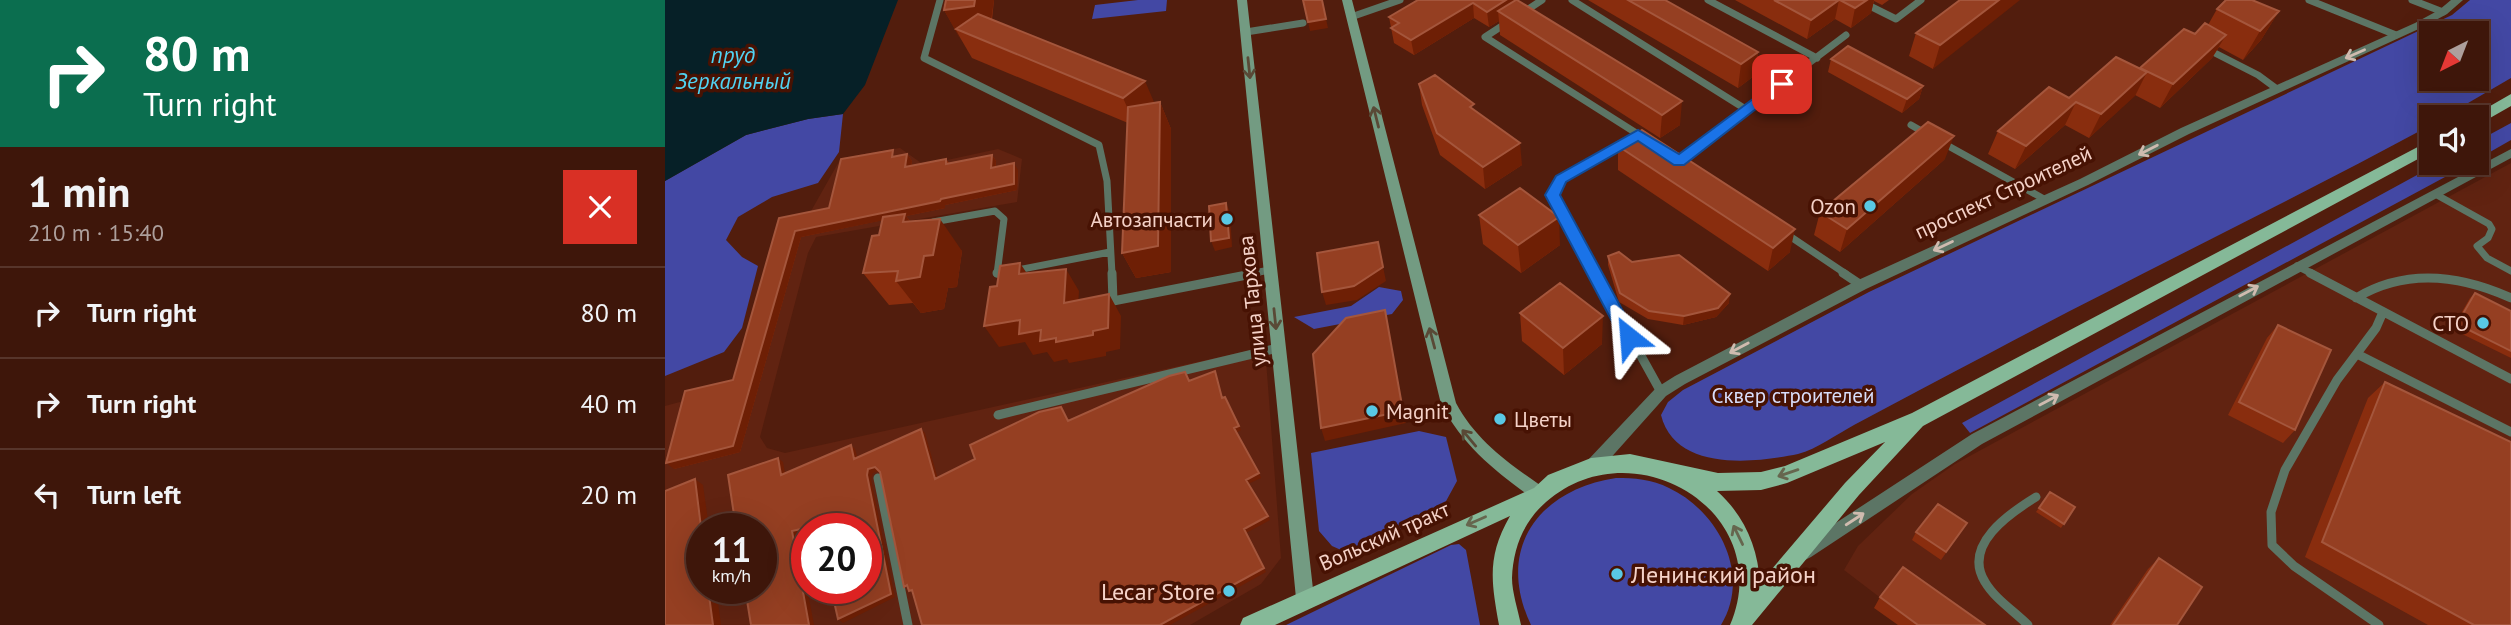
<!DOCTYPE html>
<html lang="en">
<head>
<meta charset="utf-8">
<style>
	body { margin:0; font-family:"PT Sans",sans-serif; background:#451f13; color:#f1f3f6; height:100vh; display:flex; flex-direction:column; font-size:26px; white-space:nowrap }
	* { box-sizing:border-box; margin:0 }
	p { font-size:23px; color:#ad9f9c }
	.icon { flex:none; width:38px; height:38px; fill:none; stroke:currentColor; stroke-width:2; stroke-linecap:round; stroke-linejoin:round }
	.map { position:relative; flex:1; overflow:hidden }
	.sheet { display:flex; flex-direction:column; background:#3e160a; width:665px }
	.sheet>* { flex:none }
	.hud { background:#0b6e4f; color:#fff; overflow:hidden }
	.needle { width:46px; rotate:222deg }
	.controls { position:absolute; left:1754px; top:21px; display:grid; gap:14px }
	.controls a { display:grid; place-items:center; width:70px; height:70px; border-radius:0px; background:#3e160a; box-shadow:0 7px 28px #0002,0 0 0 2px #57352b; font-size:35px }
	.speed { position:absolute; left:21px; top:513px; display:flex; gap:14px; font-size:35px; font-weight:700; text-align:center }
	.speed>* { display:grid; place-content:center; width:91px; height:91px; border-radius:50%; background:#3e160a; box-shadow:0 7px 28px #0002,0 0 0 2px #57352b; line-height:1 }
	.speed small { font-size:18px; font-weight:400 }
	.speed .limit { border:10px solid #d22; background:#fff; color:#111 }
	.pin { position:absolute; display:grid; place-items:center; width:60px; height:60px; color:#fff; margin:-30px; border-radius:14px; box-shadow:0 4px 10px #0006 }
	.me { position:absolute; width:77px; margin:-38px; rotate:332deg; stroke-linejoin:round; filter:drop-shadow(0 0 5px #0008) }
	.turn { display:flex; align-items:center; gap:24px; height:147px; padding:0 28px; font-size:32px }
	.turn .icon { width:91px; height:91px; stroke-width:2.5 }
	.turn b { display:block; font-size:49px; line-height:60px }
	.round { display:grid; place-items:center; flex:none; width:74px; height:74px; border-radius:0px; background:#451f13 }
	.headline { display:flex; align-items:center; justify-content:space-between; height:119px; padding:0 28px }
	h1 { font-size:42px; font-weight:700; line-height:52px }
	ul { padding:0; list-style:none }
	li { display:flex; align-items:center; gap:21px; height:91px; padding:0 28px; border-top:2px solid #57352b }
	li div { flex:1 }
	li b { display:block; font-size:26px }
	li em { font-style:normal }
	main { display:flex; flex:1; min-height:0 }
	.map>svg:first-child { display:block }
	.built { fill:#612311; fill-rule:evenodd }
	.green { fill:#4348a4; fill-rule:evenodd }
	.water { fill:#062027 }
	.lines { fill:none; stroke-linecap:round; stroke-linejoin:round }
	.service-far1 { stroke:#5c7565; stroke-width:7 }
	.service { stroke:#5c7565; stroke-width:9 }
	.minor { fill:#5c7565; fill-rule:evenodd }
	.secondary { fill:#739b82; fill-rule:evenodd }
	.primary { fill:#85b998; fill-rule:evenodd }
	.wall { fill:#892d0e }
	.shaded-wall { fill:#6e1f05 }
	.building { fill:#953f22; stroke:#a4563c; stroke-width:2 }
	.oneway { stroke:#cfbbaf }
	.oneway2 { stroke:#594936 }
	.oneway3 { stroke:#66664e }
	.route { fill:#1a73e8; stroke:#114b97; stroke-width:2 }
	.poi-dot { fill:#59c8e4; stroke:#471203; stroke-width:2.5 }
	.labels { text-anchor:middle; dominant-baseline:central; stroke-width:7; stroke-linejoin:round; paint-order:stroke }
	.street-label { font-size:21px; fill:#f5d2c8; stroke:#471203 }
	.poi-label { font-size:21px; fill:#f5d2c8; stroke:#471203; text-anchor:end }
	.park-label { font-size:21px; fill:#d9defb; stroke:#471203 }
	.water-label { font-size:23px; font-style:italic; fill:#50d3f2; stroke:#471203 }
	.near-poi-label { font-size:24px; fill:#f5d2c8; stroke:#471203; text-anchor:start }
</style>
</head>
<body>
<main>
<section class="sheet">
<div class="hud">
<div class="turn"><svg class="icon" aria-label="right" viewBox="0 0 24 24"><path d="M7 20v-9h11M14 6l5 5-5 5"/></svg><div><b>80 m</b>Turn right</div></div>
</div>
<div class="headline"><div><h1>1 min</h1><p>210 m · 15:40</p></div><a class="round" style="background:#d93025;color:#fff"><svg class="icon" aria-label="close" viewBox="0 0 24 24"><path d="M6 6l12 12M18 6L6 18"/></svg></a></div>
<ul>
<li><svg class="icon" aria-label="right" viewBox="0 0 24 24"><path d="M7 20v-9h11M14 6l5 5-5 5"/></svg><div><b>Turn right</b></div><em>80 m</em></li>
<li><svg class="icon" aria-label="right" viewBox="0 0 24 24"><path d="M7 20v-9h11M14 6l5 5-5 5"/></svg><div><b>Turn right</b></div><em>40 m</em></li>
<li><svg class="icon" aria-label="left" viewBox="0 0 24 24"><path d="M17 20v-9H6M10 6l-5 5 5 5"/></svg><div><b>Turn left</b></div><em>20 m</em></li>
</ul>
</section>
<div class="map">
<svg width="1846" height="625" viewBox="0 0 1846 625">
	<rect width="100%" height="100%" fill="#521d0d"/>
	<path class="built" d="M235,148l24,17 74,-16 24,10 -5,43 -201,35 -8,16 -48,184 7,11 18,5 480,-106 16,211 -20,26 -71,41h-525v-219l74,-20 67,-166 35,-62zM37,528h59v60h-59zM142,528h59v60h-59z
		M1846,163v462h-595l-72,-55 14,-24 54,-52 43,-30z"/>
	<path class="green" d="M473,0h29l-1,11 -74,8 3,-14z
		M1805,0h41v78l-67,39h-13v8c-146,79 -295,150 -441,228 -46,24 -91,48 -136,72 -17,9 -37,24 -56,29 -43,9 -123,18 -137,-39l7,-13 15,-12 186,-98 583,-277zM1766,33h45v46h-45z
		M178,114l-4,38 -21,31 -46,14 -34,20 -12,23 16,17 16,9 -16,62 -18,24 -59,24v-195l81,-46 62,-16z
		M1846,123v17l-35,20v-18z
		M1774,163h32l-501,270 -8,-10z
		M714,287l22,4 2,9 -11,14 -78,15 -20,-12 57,-11z
		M754,431l27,6 11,44 -12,22 -12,12 -82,35h-10l-9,-4 -13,-15 -8,-78z
		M951,478c18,0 36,1 53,10 49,23 83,86 52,137h-190c-36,-76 7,-135 85,-147z
		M794,544l7,6 14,75h-194l165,-80z"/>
	<path class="water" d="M0,0h233l-33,85 -22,29 -35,5 -62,16 -81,46z"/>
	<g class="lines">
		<path class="service-far1" d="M275,0l-16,58 175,87 8,36 5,93
			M907,0l175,110
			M1043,0l109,58
			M1193,0l38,19 25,-19
			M1644,0l87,35
			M1747,0l31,12
			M856,14l21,-14
			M686,17l49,-17
			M843,22l-23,15 159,101
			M581,32l57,-9
			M1542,49l51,26 19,14
			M1246,125l14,8
			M1278,143l101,56
			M1014,161l167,-126
			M1772,195l52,29 3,5 -4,9 -11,8 10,12 24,13
			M268,222l62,-11 9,8 -7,55 113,-22
			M1120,233l61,41
			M1632,266l16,8
			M583,274l22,-4
			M931,274l-44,-79 9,-16 69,-39"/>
		<path class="service" d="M332,273h7
			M447,273l1,28 144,-28
			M930,273l66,119
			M1178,273l18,12
			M1645,273l201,106
			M1691,298c50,-30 104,-23 155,0
			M1692,354l154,78
			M333,415l280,-67
			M213,478l30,147
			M1363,625c-14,-14 -33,-26 -43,-43 -23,-37 25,-69 51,-85
			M1714,625l-85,-59 -22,-21 -1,-33 14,-42 52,-90 39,-52 7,-16"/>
		<path class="minor" d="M1786,0h12l-16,14 -24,13 -234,107 -101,51 -222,104 -181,95 -19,12 -67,75 -6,2 -6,-2 -2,-5 2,-5 69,-73 19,-12 181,-95 224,-102 101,-51 234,-105 24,-13z
			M1846,149v9l-529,286 -171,113 -6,3 -6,-3 -2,-5 2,-5 173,-113z"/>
		<path class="secondary" d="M572,0h10l67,598 -3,6 -6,2 -6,-2 -3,-6z
			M677,0h10l104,403c20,38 54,61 88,85l2,5 -2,5 -6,2 -6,-2c-37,-27 -69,-52 -91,-94z"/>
		<path class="primary" d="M1846,94v12l-35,20v-9h-5z
			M1766,140v12l-508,274 -64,69 -107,130h-22c48,-112 -96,-200 -184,-123 -22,19 -33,46 -34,76 0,14 6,32 9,47h-22c-8,-44 -12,-69 11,-109l-235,109h-35l3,-7 291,-130 14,-13 43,-17 39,-4 88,19 43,-1 24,-6 127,-53zM1220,442l-40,41 -85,100c-2,-36 -16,-68 -43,-92l44,-1 26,-7z"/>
	</g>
	<path class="wall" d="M281,0h48l-2,20 163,83 5,-1 11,27v143l-35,6 -14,-25 6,-130 -156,-65 -28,-48z
		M753,0h99l163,125 -20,13 -160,-103 -1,-14 -10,6 -15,-9 -60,37 -20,-12 -5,-26z
		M923,0h77l93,52 -4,24 -16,12z
		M1070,0h154l-7,5 -8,-4 -3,12 -20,15 -16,-9 -28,20z
		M1295,0l-27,69 -24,-13 7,-23z
		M1552,9l62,2 -18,29 -18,20 -24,-13 -7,11 -52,50 -25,-13 -46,43 -24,-13 -50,44 -27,-15 10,-23 71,-33 71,-30 68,-43z
		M1166,59l92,27 -4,13 -17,14 -74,-41z
		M754,84l56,27 47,54 -37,24 -45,-34 -18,-50z
		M953,146l172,106 -22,19 -150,-101z
		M242,154l5,7 -1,5 35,-7 3,4 43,-8 4,6v6l22,3 -1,20 -72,15v3l-39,8 4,5 52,30 -5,36 -9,1 -4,21 -23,4 -8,-10 -24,2 -26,-32 16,-38 4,-15 -82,17 -61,215 -66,17 59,-89 46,-162 50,-10 68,-52z
		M1280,159l-105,93 -26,-17 6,-23z
		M814,215l81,30 -39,28 -38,-29z
		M943,256l24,6 97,41 -13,14 -33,8 -35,-6 -29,-17 -11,-37z
		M1810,293l36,18v47l-59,-29 18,-31z
		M855,313l82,31 -38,31 -42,-34z
		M1613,325l17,105 -12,13 -55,-28 39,-77z
		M1720,382l126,243h-83l-123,-68 63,-159z
		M1385,492l25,15 -14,21 -25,-16z
		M1302,523l-26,37 -29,-20 4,-8z
		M1494,558l18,67h-67l38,-56z
		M1215,597l105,28h-87l-24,-17z"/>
	<path class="shaded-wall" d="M310,0h19l-5,34 -33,-5 4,10 -16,-29z
		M832,0h19l-10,6 1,10 -9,-5 1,10 -10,6 -2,-15z
		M1174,0l-4,19 -28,20 4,-19z
		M1202,0h7l-3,13 -20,15 4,-20z
		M1334,0h21l-87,69 7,-24z
		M808,3l1,15 -60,37 -3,-15z
		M1614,11l-18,29 -18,20 17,-29z
		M661,19l2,9 -18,3 -2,-9z
		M1561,35l-14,23 -52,50 13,-24z
		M1093,52l-4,24 -16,12 3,-24z
		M1482,72l-12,24 -46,42 12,-24z
		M480,81l12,28 -21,18 -13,-29z
		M1258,86l-4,13 -17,14 5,-14z
		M1017,101l-2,24 -20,13 2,-23z
		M495,102l11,27v143l-35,6 -14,-25z
		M1411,102l-11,23 -50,44 11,-23z
		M1289,136l-9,23 -105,93 7,-23z
		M855,143l2,22 -37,24 -2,-22z
		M242,154l5,7 -2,12 -5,-6z
		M327,155l4,6 -1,13 -4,-6z
		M349,163l4,7 -1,20 -72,15v3l-39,8 22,30 -25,-24 1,-6 -103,21 -61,215 -66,17 -8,-6 67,-17 62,-215 146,-32z
		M561,203l4,9 2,35 -17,4 -4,-10z
		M894,217l1,28 -39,28 -3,-28z
		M275,219l22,32 -5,36 -9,1 -4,21 -23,4 -25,-32 28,-25z
		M1130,229l-5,23 -22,19 5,-23z
		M713,242l8,39 -29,19 -31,5 -4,-13z
		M355,263l14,21 -15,-10z
		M401,269l13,22 -2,33 -13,-21z
		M444,294l12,22 -1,33 -14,3v4l-37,7 -2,-4 -13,3 -7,-10 -14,3 -8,-13 -26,5 -15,-21 36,-6 21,10 52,1z
		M1065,294l-1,9 -13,14 -33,8 1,-9z
		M720,310l21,113 -81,18 -4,-13z
		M938,316l-1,28 -38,31 -1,-27z
		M574,426l2,4 -5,3 -2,-5z
		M256,429l4,4 14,50 -4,-4z
		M186,445l4,4 4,14 -5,-4z
		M113,458l5,4 3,17 -5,-4z
		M210,467l5,4 -7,2 -2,6 24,118 -52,26 -5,-4 29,-144 1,-6z
		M594,473l2,5 -13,6 -2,-4z
		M30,479l8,6 6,43h-7v7z
		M603,516l2,4 -24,13 20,39 -96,53h-10l84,-96z
		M153,525l3,3h-14v5l-10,2 17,90h-5l-17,-94z
		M43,588h8l5,37h-8z"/>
	<path class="building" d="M281,0h29l-1,6 -30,4z
		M638,0h19l4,19 -18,3z
		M753,0h88l-19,12 -14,-9 -62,37 -20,-12 8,-5 -10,-6z
		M851,0h1l165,101 -20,14 -164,-104z
		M963,0h37l93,52 -17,12z
		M1109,0h65l-28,20z
		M1175,0h27l-12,8z
		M1295,0h39l-59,45 -24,-12z
		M1561,0h26l27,11 -19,20 -43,-22z
		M313,14l167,67 -22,17 -167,-69z
		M1540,23l21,12 -53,49 -33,-16 44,-39 11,5z
		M1183,46l75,40 -16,13 -76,-40z
		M1451,57l31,15 -46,42 -25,-12 -50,44 -28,-15 51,-44 20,11z
		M770,75l39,29 -4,3 50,36 -37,24 -46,-34 -18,-49z
		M495,102l-2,144 -36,7 6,-146z
		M1263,122l26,14 -107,93 -27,-17z
		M977,130l153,99 -22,19 -155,-102z
		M228,150l-1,7 15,-3 -2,13 41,-8v5l46,-9 -1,13 23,-5v21l-73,15 -1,2 -145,30 -62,215 -67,17 19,-72 48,-11 46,-162 50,-10 12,-49z
		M855,188l39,29 -41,28 -39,-30z
		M561,203l3,35 -18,3 -2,-35z
		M240,214l-2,8 37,-3 -7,36 -9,1 -4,21 -24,4 2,-10 -35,2 9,-37 7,-1 4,-18z
		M713,242l5,25 -29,19 -32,6 -5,-39z
		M954,252l13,10 47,-7 51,39 -12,14 -34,8 -35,-5 -29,-18 -12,-37z
		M355,263l-1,11 47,-5 -2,34 45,-9 -1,34 -15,3v4l-37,7v-4l-16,3 1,-11 -22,4 1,-14 -36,6 6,-39 7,-1 3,-20z
		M895,283l43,33 -40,32 -43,-35z
		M1810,293l36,18v40l-54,-27z
		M720,310l18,101 -82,17 -8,-74 33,-36z
		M1613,325l53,25 -36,80 -56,-28z
		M550,371l7,27 3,-1 14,29 -5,2 25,45 -13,7 22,36 -24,13 20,39 -104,57h-238l-10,-35 -3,1 -2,-6 -3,2 -24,-115 -5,-5 -7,2 -1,6 24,119 -53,25 -7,-31h35v-60h-48v-3l-26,6 17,94h-58l-6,-37h16v-60h-25l-8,-53 50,-17 3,17 70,-30 3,14 67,-30 14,50 40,-20 -5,-14 69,-33 22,-5 7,14 101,-45 16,-4 4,9z
		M1720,382l126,60v183h-37l-152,-83z
		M30,479l7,56v53h6l5,37h-48v-134z
		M1385,492l25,15 -11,17 -25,-16z
		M1273,504l29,19 -21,29 -30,-20z
		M1494,558l43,29 -25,38h-64z
		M1238,567l82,58h-67l-38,-28z"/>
	<defs><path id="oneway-shaft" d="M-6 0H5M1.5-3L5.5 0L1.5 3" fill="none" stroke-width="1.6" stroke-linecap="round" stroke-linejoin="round" transform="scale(1.75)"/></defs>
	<g class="oneway">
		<use href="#oneway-shaft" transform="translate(1690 54) rotate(156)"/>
		<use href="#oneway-shaft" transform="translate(1483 150) rotate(153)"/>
		<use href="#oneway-shaft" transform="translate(1278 246) rotate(155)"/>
		<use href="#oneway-shaft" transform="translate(1584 291) rotate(-28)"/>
		<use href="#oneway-shaft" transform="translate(1074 348) rotate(152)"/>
		<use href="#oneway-shaft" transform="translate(1384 400) rotate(-28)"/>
		<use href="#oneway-shaft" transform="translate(1190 519) rotate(-33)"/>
	</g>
	<g class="oneway2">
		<use href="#oneway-shaft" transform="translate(584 68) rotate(84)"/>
		<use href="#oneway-shaft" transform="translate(711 117) rotate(-104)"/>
		<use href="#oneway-shaft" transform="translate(610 319) rotate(84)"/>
		<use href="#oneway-shaft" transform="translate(767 338) rotate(-105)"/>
		<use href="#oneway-shaft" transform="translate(804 438) rotate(-130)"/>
	</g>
	<g class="oneway3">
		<use href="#oneway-shaft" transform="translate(1123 473) rotate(161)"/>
		<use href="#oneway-shaft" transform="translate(811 521) rotate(156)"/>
		<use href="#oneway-shaft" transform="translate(1073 535) rotate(-116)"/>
	</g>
	<path class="route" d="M1112,81l11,3 -104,81h-10l-36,-24 -72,41 -6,13 77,142 -3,5h-11l-78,-147 11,-19 82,-46 41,24z"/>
	<g class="poi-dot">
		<circle cx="1205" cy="206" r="7"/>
		<circle cx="562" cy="219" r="7"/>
		<circle cx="1818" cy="323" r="7"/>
		<circle cx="707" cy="411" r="7"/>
		<circle cx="835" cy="419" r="7"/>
		<circle cx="952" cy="574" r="7"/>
		<circle cx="564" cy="591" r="7"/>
	</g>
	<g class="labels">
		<g class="street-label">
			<text transform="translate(1338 192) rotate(-25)">проспект Строителей</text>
			<text transform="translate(587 301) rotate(-96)">улица Тархова</text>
			<text transform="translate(719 536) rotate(-24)">Вольский тракт</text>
		</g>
		<g class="poi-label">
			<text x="1191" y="206">Ozon</text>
			<text x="548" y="219">Автозапчасти</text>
			<text x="1804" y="323">СТО</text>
			<text x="721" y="411" text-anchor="start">Magnit</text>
			<text x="849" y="419" text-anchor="start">Цветы</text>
		</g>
		<g class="park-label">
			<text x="1128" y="395">Cквер cтроителей</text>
		</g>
		<g class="water-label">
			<text x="68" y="54">пруд<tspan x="68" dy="26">Зеркальный</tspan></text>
		</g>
		<g class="near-poi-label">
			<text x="966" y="574">Ленинский район</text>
			<text x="550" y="591" text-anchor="end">Lecar Store</text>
		</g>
	</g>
</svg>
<div class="controls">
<a><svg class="needle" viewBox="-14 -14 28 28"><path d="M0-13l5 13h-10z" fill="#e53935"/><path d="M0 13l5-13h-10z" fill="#ad9f9c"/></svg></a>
<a><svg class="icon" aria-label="sound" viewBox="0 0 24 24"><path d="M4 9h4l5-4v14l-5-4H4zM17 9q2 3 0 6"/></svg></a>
</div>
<div class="speed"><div>11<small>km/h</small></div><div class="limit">20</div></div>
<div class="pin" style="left:1117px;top:84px;background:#d93025"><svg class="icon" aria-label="arrive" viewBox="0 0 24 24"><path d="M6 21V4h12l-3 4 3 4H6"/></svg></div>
<svg class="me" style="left:964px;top:337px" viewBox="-20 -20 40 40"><path d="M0-17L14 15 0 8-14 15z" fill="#1a73e8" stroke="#fff" stroke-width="4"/></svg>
</div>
</main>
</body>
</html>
